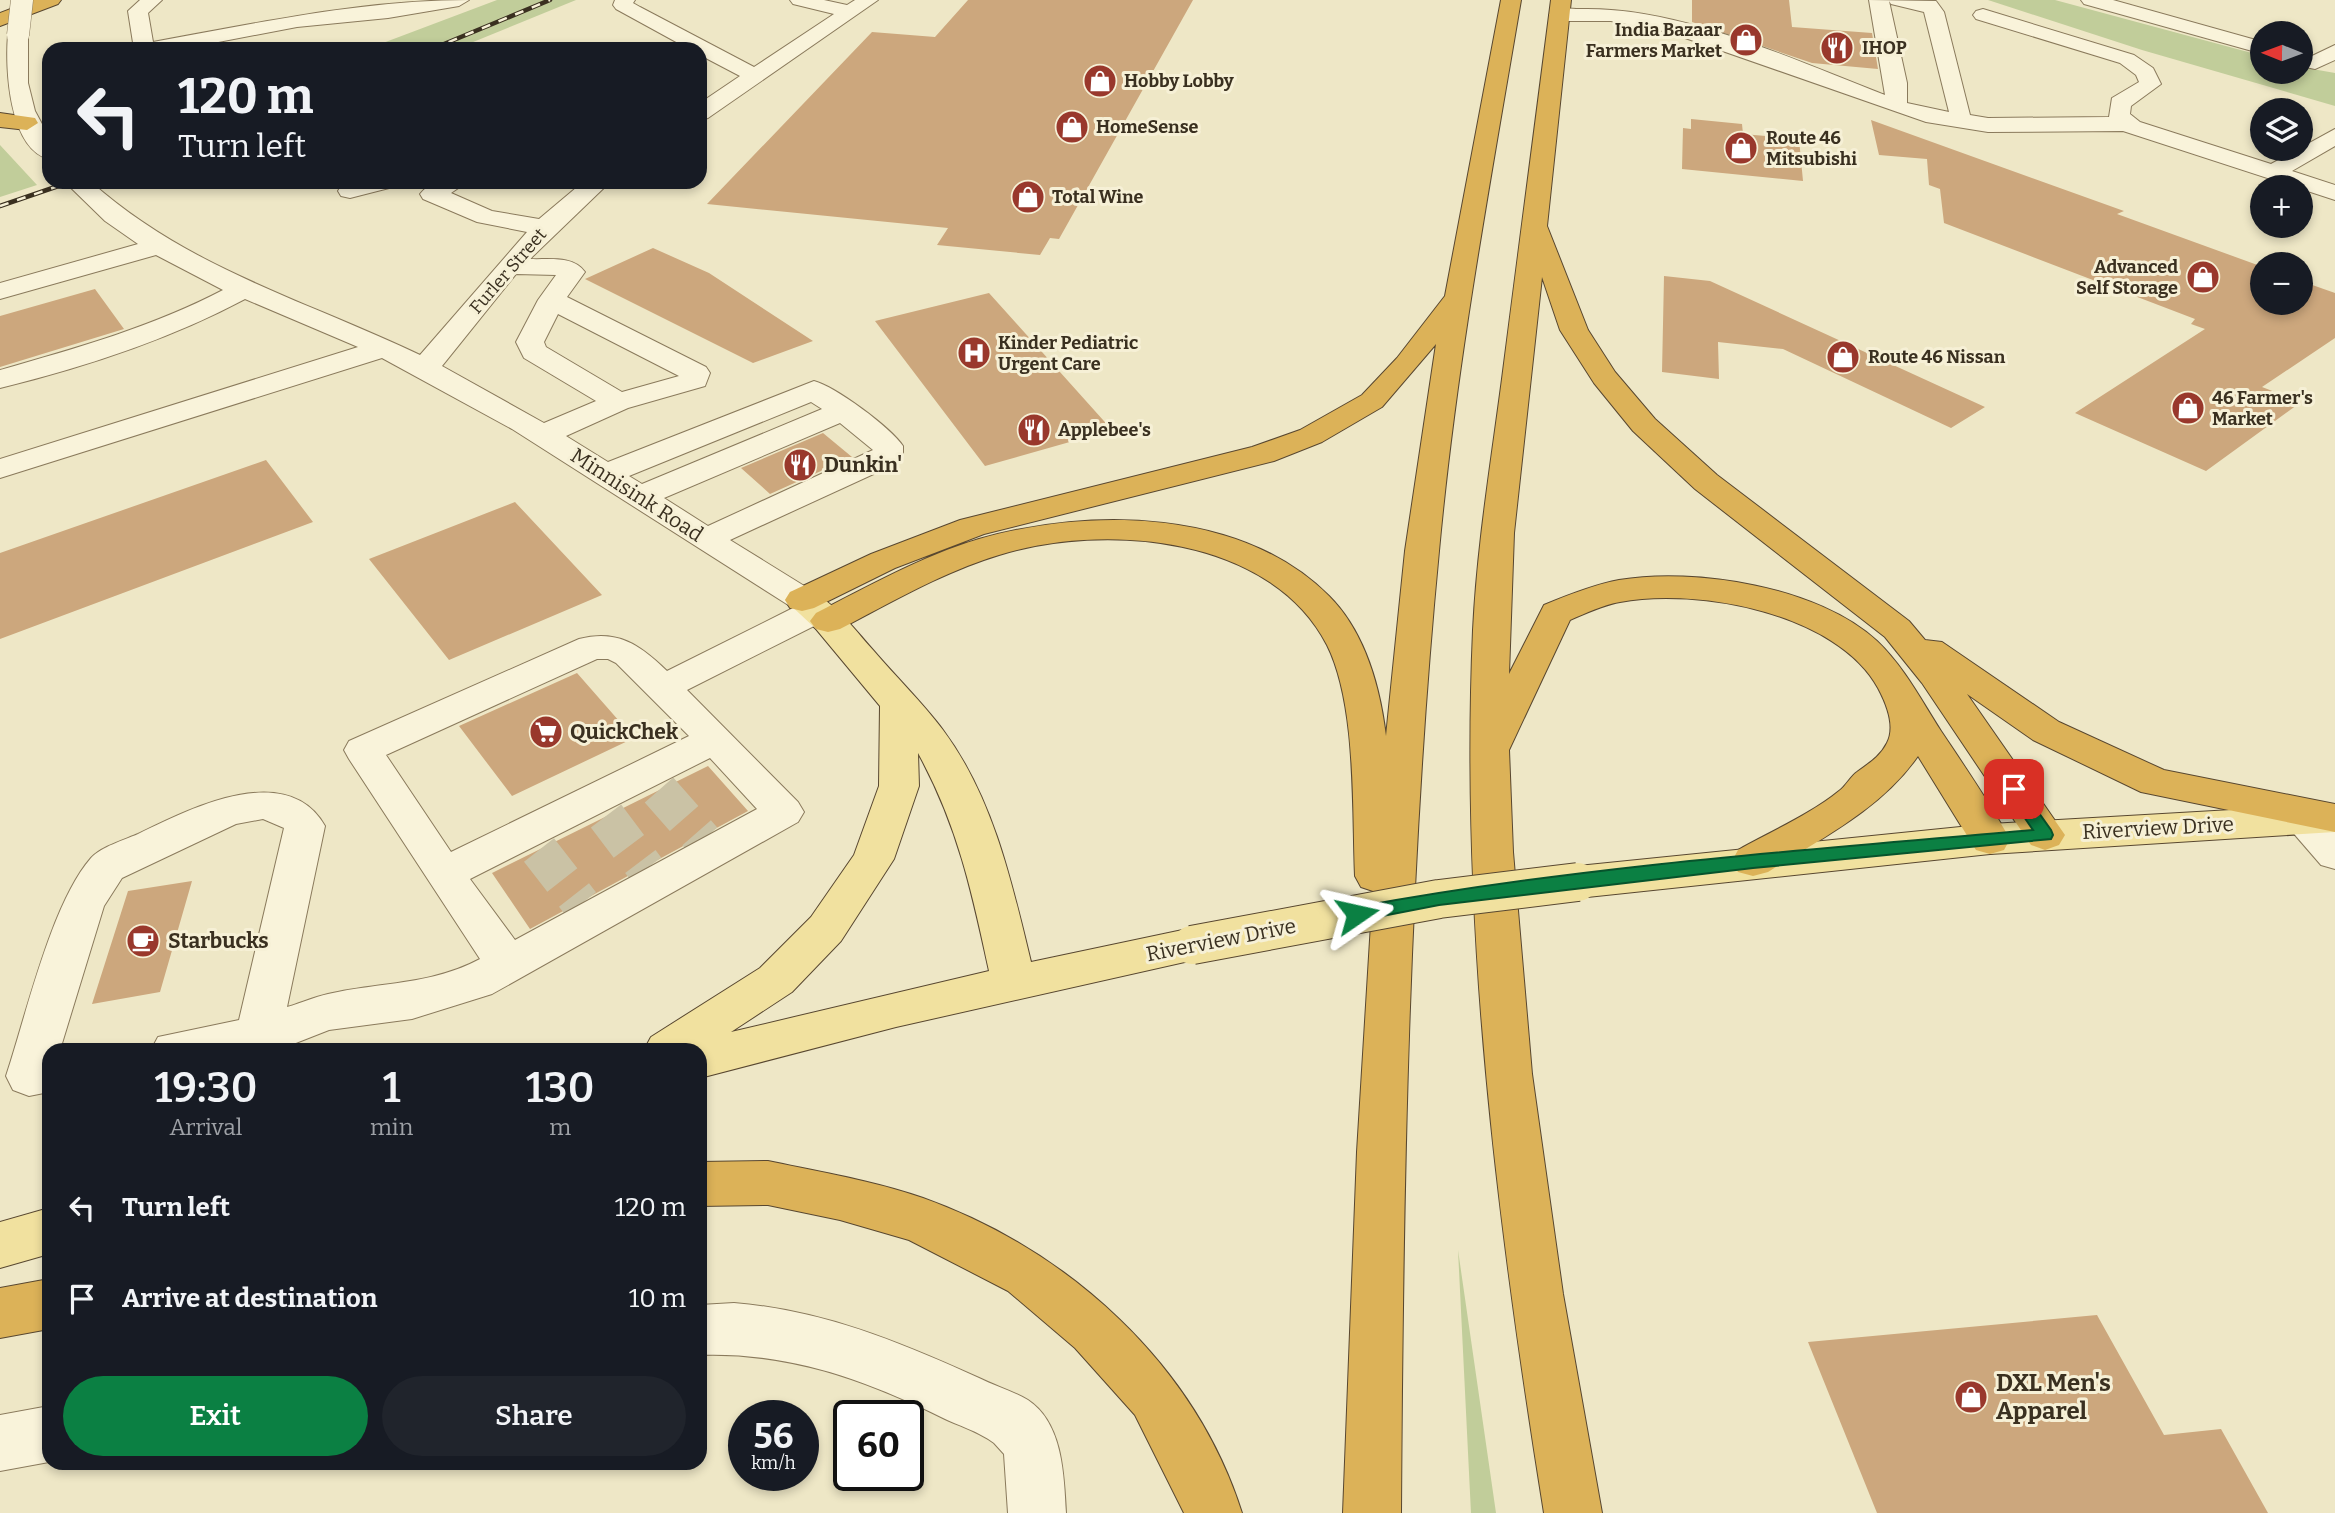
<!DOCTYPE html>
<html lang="en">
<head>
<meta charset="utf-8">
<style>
	body { margin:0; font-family:Bitter,serif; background:#20242c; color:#f1f3f6; height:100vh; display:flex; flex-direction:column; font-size:26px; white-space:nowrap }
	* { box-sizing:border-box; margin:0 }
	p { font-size:23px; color:#9ea1a6 }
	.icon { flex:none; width:38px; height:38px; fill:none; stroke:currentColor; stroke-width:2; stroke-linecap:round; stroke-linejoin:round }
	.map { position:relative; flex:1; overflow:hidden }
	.sheet { position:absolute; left:42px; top:1043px; width:665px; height:427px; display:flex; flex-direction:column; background:#171b24; border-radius:21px; box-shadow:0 4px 10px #0003 }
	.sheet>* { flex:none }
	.hud { position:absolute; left:42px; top:42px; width:665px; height:147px; border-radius:21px; box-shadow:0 4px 10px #0003; background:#171b24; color:#f1f3f6; overflow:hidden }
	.needle { width:46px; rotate:271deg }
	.buttons { position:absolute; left:2250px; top:21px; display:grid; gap:14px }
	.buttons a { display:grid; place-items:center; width:63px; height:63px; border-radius:50%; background:#171b24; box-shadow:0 4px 10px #0003; font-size:35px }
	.speed { position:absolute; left:728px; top:1400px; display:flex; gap:14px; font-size:35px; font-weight:700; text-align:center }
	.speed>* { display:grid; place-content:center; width:91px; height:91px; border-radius:50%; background:#171b24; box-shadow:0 4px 10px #0003; line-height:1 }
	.speed small { font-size:18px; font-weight:400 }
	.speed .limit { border:4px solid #111; border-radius:10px; background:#fff; color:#111 }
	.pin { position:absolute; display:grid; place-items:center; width:60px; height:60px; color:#fff; margin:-30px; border-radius:14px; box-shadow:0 4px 10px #0006 }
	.me { position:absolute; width:77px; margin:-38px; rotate:79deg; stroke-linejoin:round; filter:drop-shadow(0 0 5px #0008) }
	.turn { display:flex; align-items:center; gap:24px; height:147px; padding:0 21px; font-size:32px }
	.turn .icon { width:91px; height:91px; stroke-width:2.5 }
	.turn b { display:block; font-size:49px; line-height:60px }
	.eta { display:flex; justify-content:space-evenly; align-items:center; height:119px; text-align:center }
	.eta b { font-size:42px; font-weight:600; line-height:49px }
	.primary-button { display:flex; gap:14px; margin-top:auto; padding:14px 21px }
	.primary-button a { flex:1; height:80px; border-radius:42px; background:#0b8043; color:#fff; font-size:28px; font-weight:600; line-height:80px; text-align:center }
	.primary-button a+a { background:#20242c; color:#f1f3f6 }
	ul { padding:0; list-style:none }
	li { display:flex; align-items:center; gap:21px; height:91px; padding:0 21px }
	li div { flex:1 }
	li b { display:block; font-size:26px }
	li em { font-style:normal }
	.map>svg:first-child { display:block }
	.green { fill:#c1cd9a }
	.building { fill:#cca77d }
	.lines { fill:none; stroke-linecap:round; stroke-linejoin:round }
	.minor-tunnel { stroke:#cac2a5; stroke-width:38; stroke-dasharray:38 19; stroke-linecap:butt }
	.minor-casing { stroke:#8a7a5c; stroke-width:2 }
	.major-casing { stroke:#584730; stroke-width:2 }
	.highway-casing { stroke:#584730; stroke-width:2 }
	.minor { fill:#f9f3da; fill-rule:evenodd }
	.major { fill:#f1e19f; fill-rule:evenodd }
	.highway { fill:#dcb258; fill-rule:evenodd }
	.rail-casing { stroke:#3a3020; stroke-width:4.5 }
	.rail { stroke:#f6f0d6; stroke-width:2.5; stroke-dasharray:9; stroke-linecap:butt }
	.minor-bridge-casing { stroke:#8a7a5c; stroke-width:23; stroke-linecap:butt }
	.major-bridge-casing { stroke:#584730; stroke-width:40; stroke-linecap:butt }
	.minor-bridge { stroke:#f9f3da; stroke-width:22 }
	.major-bridge { stroke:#f1e19f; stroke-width:38 }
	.route { fill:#0b8043; stroke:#07532c; stroke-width:2 }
	.labels { text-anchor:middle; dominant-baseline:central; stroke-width:6; stroke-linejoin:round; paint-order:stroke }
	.far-poi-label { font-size:18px; font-weight:bold; fill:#3a3020; stroke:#f6f0d6; text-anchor:start }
	.far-street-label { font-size:18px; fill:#3a3020; stroke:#f6f0d6 }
	.poi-label { font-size:21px; font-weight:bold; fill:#3a3020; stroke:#f6f0d6; text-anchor:start }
	.street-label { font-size:21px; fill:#3a3020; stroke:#f6f0d6 }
	.near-poi-label { font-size:24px; font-weight:bold; fill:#3a3020; stroke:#f6f0d6; text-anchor:start }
</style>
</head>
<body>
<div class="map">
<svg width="2335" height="1513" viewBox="0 0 2335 1513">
	<rect width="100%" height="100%" fill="#eee7c6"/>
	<path class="green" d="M497,0h79l-120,49h-89z
		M1988,0h67l208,56v16h38v-5l34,6v33l-193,-56z
		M0,145l37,40 -37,12z
		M1458,1250l38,263h-25z"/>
	<path class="building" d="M968,0h225l-134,239 -9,-1 -10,17 -103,-10 11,-17 -241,-24 165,-172 63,5z
		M1692,0h97l3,27 80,6 6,36 -66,-6 -120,-41z
		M1691,119l51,5 1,10 56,5 4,42 -121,-12 1,-41 8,1z
		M1871,120l253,91 -7,3 146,53v36h38v-22l34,12v45l-73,49 39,15 -95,69 -131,-58 130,-84 -14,-5 4,-5 -251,-96 -4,-34 -11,-4 -2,-26 -48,-4z
		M653,248l56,25 104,68 -60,22 -168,-84z
		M1664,276l46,5 275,126 -34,21 -168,-79 -65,-7 1,37 -57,-7z
		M95,289l29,40 -124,38v-51z
		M989,293l123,137 -127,36 -110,-145z
		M823,433l29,24 -82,37 -29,-26z
		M266,460l47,62 -313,117v-86z
		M515,502l87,93 -153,65 -80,-101z
		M577,673l57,65 -122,58 -53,-70z
		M708,766l40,45 -218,118 -38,-56z
		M192,881l-32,111 -68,12 36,-113z
		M2097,1315l67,120 57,-6 47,84h-391l-69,-171z"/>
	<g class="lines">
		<path class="minor-tunnel" d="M659,790l44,50
			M606,816l40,53
			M539,850l42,54"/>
		<defs>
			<path id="minor" d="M140,0h22l-14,13 5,29c104,-19 210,-42 316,-42l-10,6 -71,12 -91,9 -115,22h-48l-6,-38z
				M615,0h20l-2,3 7,4 114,60 80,-53 -41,-10 -3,-4h34l23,5 8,-5h23l-170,118 -8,2v-17l40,-27 -40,-21v-6h-11l-73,-40 -3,-4z
				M1869,0l67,1 8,11 26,103 18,3 121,-1 3,-19 27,-16 -3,-7 -16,-12 -144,-44 -3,-4 3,-4 7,-2 151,46 19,13 8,16 -30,22 -1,8 10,8 131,42 64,-35v17l-43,25 43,14v15l-212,-69 -135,1 -62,-10 -258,-90 -57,-11h-52l-10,-6c7,-9 20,-6 30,-6 101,-3 212,50 306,86zM1889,1l2,3 33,8 25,100 -42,-9v-20z
				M2081,0h32l150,42v12l-179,-50z
				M18,29l10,6v48l7,28 14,26v22c-40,-10 -44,-91 -41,-124z
				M2335,45v15l-20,9 -14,-3v-13l11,3z
				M65,182h26c98,87 214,118 329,173l107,-123 -50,-10 -54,-23 -3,-5c11,-15 30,-12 47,-12l-16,11 41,18 47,8 44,-37h27l-80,77c18,1 43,-4 55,13l-18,25 139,70 4,6 -5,13 -77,22 -62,28 42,26 206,-81c22,6 76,46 89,65v7l-12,13 -161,74 84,52 5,9 9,2 5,8 -5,8 -141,71 111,112 6,10 -6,10 -306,172 -80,25 -83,11 -51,20h-127l7,-13 81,-17 45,-192 -21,-9 -27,5 -114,54 -18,28 -44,144h-11v42l-20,4 -16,-6 -7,-14c20,-60 45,-172 85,-218 10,-11 33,-18 47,-24 51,-25 149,-75 187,-8l-38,181c14,-4 27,-10 41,-13 52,-12 104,-9 152,-35l-131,-200 -5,-9 5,-9 230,-102c39,-10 61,6 88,32l126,-63 -281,-179 -130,-71 -382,120v-19l358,-112 -113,-48c-77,41 -160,68 -245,89v-18c77,-22 152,-43 223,-80l-67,-35 -156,44v-16l138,-39 -33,-23zM516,274l40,1 -18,25 -22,42 8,16 72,43 -52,22 -102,-57zM558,314l121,62 -57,16 -76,-45 -2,-5zM811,402l11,7 -180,75 -13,-8zM840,423l33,27 -165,76 -44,-28zM597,659h11l8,4 73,73 -238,116 -65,-97zM710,758l47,51 -242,131 -45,-61z
				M357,182h40l-4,5 -43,11 -9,-2 -3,-5 3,-5z
				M2302,805l14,5 19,19v40l-14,-4 -39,-45 6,-10z
				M734,1303c88,7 166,39 245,75 16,8 34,13 49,22 35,23 36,76 38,113h-58l-4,-59 -10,-11c-16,-12 -35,-17 -53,-26 -78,-38 -153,-65 -241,-62v-50z
				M49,1406v56l-49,9v-56z"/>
			<path id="major" d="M802,589c30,8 51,39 71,61 23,27 49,52 70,80 50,67 69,153 88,232l161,-34 15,5 7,12 -7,12 -311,70 -196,51v-28h-56l7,-13 109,-69 51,-51 43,-62 25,-69 1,-80 -64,-77 -31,-29 5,-8zM918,753c40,73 54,139 71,218l-258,61 61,-40 49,-51 53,-82 25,-73z
				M2335,804v28l-345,22 -412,44 -15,-5 -6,-11 6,-11 15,-5 412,-42z
				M49,1208v46l-49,14v-46z"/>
			<path id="highway" d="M34,0h27l-3,4 -58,22v-13z
				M1501,0h20c-31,183 -65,366 -82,551 -31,320 -36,641 -38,962h-58l14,-361 16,-261 -12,-4 -6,-11c-3,-67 2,-171 -28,-231 -56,-109 -222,-123 -328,-90 -56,17 -107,47 -159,74l-12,3 -12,-3 -6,-8 6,-8c53,-27 106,-57 163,-74 112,-32 263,-30 350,57 36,36 51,91 57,140l19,-185 31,-207 -54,63 -60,35 -48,19 -290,73 -89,34 -81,40 -12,3 -12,-3 -5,-8 5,-8 81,-38 89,-34 292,-73 48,-17 62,-35 35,-37 48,-62z
				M1551,0h20l-24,226 41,104 27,42 40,47 62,56 192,146 16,19 17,2 117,80 105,48 171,34v28l-194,-40 -108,-52 -66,-46 98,141 -6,10 -14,5 -14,-5 -109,-162 -37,-46 -190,-148 -62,-58 -39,-48 -34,-53 -18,-53 -28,256 -5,141 35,-69c24,-10 49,-20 75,-25 76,-13 200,7 258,61 28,27 44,59 64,90 24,36 48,71 69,108l-6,11 -14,4 -14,-4 -58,-94c-37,53 -96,82 -150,116l-15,4 -15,-4 -6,-11 6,-11c32,-18 73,-36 101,-59 7,-5 11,-14 18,-19 12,-9 23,-15 30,-29 9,-17 -1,-40 -9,-55 -41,-75 -181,-101 -258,-86 -17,3 -34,11 -50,18l-61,130 4,102 19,222 31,220 39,219h-58c-47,-292 -84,-587 -71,-883 4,-84 18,-167 29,-251 16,-126 33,-253 49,-379z
				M0,113l35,5 3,5 -11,7 -27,-3z
				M768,1161c52,11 106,20 155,37 145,52 272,166 319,315h-58l-49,-98 -60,-67 -67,-57 -99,-51 -69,-20 -72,-15 -68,1v-44z
				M49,1279v50l-49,9v-50z"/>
		</defs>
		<use href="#minor" class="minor-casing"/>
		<use href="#major" class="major-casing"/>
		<use href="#highway" class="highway-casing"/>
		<use href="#minor" class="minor"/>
		<use href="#major" class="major"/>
		<use href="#highway" class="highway"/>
		<defs>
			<path id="rail" d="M432,49l118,-49
				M0,206l70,-24"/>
		</defs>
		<use href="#rail" class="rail-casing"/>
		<use href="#rail" class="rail"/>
		<defs>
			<path id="minor-bridge" d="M18,35l4,-35"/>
			<path id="major-bridge" d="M1192,945l247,-46 139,-17"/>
		</defs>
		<use href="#minor-bridge" class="minor-bridge-casing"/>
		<use href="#major-bridge" class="major-bridge-casing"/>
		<use href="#minor-bridge" class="minor-bridge"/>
		<use href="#major-bridge" class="major-bridge"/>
	</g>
	<path class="route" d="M2014,783l5,2 32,45 2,5 -2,4 -298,29 -314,37 -82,16 -9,-7 9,-7c222,-41 450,-57 676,-77l-28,-41z"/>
	<defs>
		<symbol id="shop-disc" viewBox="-11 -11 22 22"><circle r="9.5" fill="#99382c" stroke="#f6f0d6"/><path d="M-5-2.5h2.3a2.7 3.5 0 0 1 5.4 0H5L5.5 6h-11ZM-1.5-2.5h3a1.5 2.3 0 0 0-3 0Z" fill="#fff"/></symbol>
		<symbol id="restaurant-disc" viewBox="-11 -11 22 22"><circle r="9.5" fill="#99382c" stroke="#f6f0d6"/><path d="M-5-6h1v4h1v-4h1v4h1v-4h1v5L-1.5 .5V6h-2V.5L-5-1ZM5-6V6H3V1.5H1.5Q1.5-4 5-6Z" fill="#fff"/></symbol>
		<symbol id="hospital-disc" viewBox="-11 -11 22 22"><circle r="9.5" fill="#99382c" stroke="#f6f0d6"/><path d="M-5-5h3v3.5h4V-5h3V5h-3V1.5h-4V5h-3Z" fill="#fff"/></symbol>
		<symbol id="supermarket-disc" viewBox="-11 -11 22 22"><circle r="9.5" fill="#99382c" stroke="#f6f0d6"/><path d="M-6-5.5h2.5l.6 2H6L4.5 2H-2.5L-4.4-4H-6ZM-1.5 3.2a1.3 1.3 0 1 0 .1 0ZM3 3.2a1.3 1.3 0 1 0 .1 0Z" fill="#fff"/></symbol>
		<symbol id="cafe-disc" viewBox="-11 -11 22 22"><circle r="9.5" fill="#99382c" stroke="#f6f0d6"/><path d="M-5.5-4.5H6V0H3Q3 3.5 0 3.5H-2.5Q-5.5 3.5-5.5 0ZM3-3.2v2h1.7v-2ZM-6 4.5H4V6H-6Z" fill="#fff"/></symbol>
	</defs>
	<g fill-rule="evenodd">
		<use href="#shop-disc" x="1727" y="21" width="38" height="38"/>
		<use href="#restaurant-disc" x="1818" y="29" width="38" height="38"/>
		<use href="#shop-disc" x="1081" y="62" width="38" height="38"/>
		<use href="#shop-disc" x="1053" y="108" width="38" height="38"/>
		<use href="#shop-disc" x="1722" y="129" width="38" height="38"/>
		<use href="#shop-disc" x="1009" y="178" width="38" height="38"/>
		<use href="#shop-disc" x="2184" y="258" width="38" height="38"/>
		<use href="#hospital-disc" x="955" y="334" width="38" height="38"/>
		<use href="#shop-disc" x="1824" y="338" width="38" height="38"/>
		<use href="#shop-disc" x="2169" y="389" width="38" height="38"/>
		<use href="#restaurant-disc" x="1015" y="411" width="38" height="38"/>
		<use href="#restaurant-disc" x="781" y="446" width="38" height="38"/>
		<use href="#supermarket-disc" x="527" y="713" width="38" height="38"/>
		<use href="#cafe-disc" x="124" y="922" width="38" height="38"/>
		<use href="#shop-disc" x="1952" y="1378" width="38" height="38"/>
	</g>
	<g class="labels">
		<g class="far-poi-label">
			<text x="1722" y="30" text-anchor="end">India Bazaar<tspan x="1722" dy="21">Farmers Market</tspan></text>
			<text x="1862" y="48">IHOP</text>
			<text x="1124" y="81">Hobby Lobby</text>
			<text x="1096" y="127">HomeSense</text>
			<text x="1766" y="138">Route 46<tspan x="1766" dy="21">Mitsubishi</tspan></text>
			<text x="1052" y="197">Total Wine</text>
			<text x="2178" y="267" text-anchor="end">Advanced<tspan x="2178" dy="21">Self Storage</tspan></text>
			<text x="998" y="343">Kinder Pediatric<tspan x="998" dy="21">Urgent Care</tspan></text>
			<text x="1868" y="357">Route 46 Nissan</text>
			<text x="2212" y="398">46 Farmer's<tspan x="2212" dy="21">Market</tspan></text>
			<text x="1058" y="430">Applebee's</text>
		</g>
		<g class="far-street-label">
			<text transform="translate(508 271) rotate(-49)">Furler Street</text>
		</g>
		<g class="poi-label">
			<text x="824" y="465">Dunkin'</text>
			<text x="570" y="732">QuickChek</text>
			<text x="168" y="941">Starbucks</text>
		</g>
		<g class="street-label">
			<text transform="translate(637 495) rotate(33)">Minnisink Road</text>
			<text transform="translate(2158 828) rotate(-3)">Riverview Drive</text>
			<text transform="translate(1221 940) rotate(-11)">Riverview Drive</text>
		</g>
		<g class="near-poi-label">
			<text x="1996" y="1383">DXL Men's<tspan x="1996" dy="28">Apparel</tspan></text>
		</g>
	</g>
</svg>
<div class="buttons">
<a><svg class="needle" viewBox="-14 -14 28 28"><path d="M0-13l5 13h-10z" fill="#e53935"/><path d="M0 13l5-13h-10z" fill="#9ea1a6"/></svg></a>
<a><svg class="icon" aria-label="layers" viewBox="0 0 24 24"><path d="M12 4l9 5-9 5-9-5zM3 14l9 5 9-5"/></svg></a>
<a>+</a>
<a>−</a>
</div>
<div class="speed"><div>56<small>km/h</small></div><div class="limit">60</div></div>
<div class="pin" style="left:2014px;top:789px;background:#d93025"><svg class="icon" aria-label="arrive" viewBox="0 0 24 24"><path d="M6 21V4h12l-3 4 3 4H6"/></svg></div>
<svg class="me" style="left:1357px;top:914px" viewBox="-20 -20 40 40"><path d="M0-17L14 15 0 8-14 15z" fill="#0b8043" stroke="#fff" stroke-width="4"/></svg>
<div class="hud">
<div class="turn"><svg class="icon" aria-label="left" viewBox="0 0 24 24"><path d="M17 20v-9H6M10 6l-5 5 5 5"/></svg><div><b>120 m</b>Turn left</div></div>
</div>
<section class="sheet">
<div class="eta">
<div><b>19:30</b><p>Arrival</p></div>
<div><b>1</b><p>min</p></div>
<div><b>130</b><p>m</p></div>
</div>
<ul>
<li><svg class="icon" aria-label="left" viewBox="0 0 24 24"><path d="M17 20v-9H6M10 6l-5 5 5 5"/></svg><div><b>Turn left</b></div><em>120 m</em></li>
<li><svg class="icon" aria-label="arrive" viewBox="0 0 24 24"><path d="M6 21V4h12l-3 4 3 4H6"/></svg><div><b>Arrive at destination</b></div><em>10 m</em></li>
</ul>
<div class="primary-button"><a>Exit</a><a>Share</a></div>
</section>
</div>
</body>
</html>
